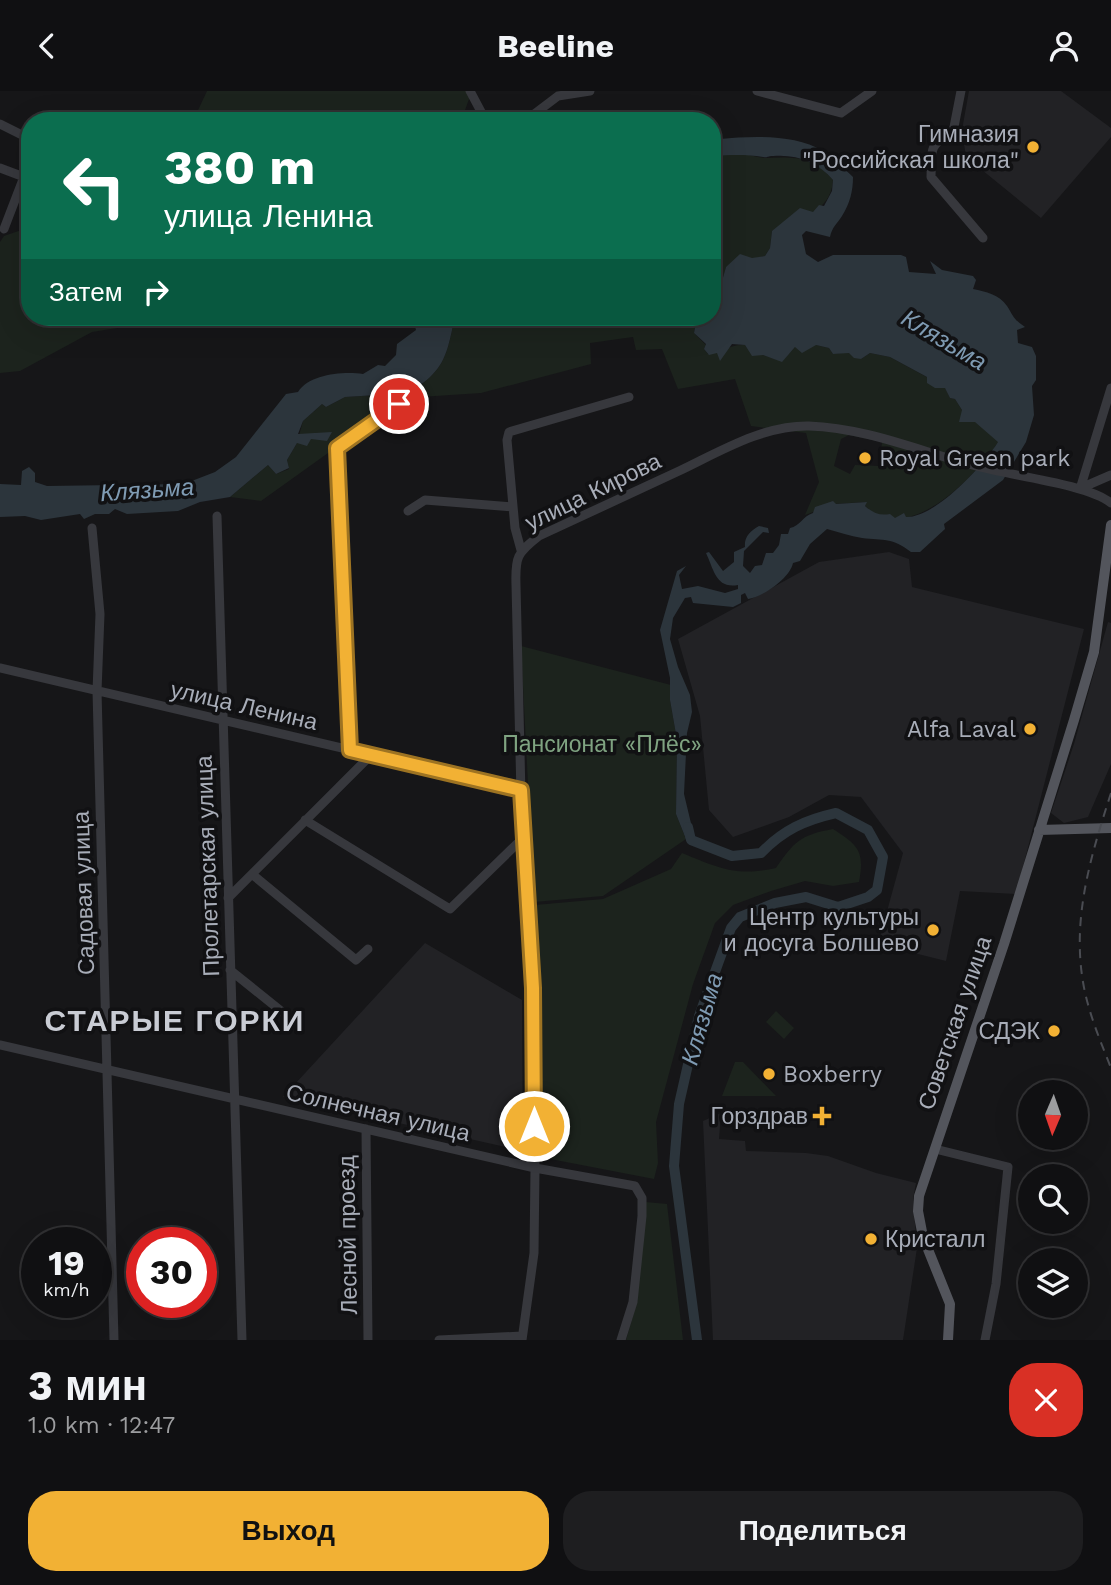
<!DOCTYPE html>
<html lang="ru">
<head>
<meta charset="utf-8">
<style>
	body { margin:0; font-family:"Work Sans",sans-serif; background:#1e1e20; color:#f1f3f6; height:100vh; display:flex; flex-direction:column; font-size:26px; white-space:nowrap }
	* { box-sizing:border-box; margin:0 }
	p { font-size:23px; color:#9c9d9f }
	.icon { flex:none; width:38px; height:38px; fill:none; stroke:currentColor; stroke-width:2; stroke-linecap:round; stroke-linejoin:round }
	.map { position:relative; height:1249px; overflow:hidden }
	.details { display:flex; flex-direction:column; background:#101012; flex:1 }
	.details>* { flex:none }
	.top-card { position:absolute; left:21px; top:21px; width:700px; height:214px; border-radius:28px; box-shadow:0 7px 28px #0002,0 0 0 2px #303032; background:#0b6e4f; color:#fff; overflow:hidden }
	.needle { width:46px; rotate:182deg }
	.tools { position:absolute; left:1018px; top:989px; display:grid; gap:14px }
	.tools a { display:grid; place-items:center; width:70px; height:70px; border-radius:50%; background:#101012; box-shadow:0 7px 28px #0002,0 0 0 2px #303032; font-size:35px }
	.speed { position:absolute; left:21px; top:1136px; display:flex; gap:14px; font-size:35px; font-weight:700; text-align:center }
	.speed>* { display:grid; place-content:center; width:91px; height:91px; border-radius:50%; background:#101012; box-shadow:0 7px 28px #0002,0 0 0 2px #303032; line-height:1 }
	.speed small { font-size:18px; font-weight:400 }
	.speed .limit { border:10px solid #d22; background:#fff; color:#111 }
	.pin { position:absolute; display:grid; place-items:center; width:60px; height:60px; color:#fff; margin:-30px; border:4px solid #fff; border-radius:50%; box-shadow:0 2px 7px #0007 }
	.me { position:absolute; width:77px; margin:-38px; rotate:0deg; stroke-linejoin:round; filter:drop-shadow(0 0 5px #0008) }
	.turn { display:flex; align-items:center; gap:24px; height:147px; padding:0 28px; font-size:32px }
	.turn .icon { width:91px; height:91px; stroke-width:2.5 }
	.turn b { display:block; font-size:49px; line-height:60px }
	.then { display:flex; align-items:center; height:66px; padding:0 28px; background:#0003; gap:14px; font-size:26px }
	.round { display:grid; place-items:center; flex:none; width:74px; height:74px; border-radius:28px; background:#1e1e20 }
	.summary { display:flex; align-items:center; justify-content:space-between; height:119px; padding:0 28px }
	h1 { font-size:42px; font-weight:700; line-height:52px }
	.primary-button { display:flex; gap:14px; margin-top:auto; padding:14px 28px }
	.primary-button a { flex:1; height:80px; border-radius:28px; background:#f2b134; color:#111; font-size:28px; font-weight:700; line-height:80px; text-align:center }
	.primary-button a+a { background:#1e1e20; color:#f1f3f6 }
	header { display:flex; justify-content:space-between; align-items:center; height:91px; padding:0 28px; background:#101012; font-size:32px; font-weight:700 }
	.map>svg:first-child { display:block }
	.built { fill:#222225 }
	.green { fill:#1c231d; fill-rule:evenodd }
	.water { fill:#2c353c }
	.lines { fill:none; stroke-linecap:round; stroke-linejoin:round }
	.river { stroke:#2c353c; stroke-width:10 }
	.minor { stroke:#37383d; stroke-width:9 }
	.major { stroke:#53555c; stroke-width:10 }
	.rail { stroke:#4a4c52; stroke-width:2; stroke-dasharray:9 7; stroke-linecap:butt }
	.route-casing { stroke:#9d7322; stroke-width:18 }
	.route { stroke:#f2b134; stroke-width:12 }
	.poi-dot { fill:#f2b134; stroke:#111113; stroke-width:2.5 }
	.labels { text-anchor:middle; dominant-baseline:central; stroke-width:7; stroke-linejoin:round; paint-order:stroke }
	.poi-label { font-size:23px; fill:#a8adb8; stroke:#111113; text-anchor:end }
	.street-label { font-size:23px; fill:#a8adb8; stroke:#111113 }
	.park-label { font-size:23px; fill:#7fa381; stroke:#111113 }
	.water-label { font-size:24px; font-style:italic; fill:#7f9bb3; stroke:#111113 }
	.district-label { font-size:30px; font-weight:bold; letter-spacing:2px; fill:#c9ccd4; stroke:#111113 }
</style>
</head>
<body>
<header><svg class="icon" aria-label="back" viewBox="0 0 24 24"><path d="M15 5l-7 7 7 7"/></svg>Beeline<svg class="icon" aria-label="person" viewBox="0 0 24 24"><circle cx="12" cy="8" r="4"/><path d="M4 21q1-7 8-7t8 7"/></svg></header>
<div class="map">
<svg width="1111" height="1249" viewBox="0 0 1111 1249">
	<rect width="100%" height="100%" fill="#161618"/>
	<path class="built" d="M969,0h92l50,37v9l-70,81 -75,-61 -4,-27z
		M889,461l20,7 3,28 172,42 -68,265 -56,-3 -14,70 -68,-17 25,-91 -42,-56 -32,-2 -40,22 -56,20 -24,-27 -9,-94 -22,-77 141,-77z
		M1108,531l3,1v141l-23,53 -24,6 -13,-10 23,-69z
		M425,852l97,57 1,151 -240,-54z
		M721,1022l-2,26 26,2 1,10 60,2 22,3 48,17 40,10 -3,16 4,49 -14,92h-190l-10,-219z"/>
	<path class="green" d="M207,0h265l-11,30h-268z
		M738,62c8,1 22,5 28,5 29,-1 47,-2 67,22 -2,33 -35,39 -61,51l-2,17 -5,8 -39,11 -4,14 -10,12v-137z
		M30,136v90h157l-95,15 -72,39 -20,2v-131l4,-6z
		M455,226h242l-3,16 12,12 -2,4 4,5c14,-2 22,-10 37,-9l7,10h11l19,6 13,-14 21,-2 13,3 4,6 16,-2 12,7 9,-6 20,4 55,30 5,11 5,1 7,11 37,31c-23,35 -91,107 -134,65l1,-4 -31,2 -30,11 14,-33 -13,-49 -55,-7 -16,-47 -57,10 -16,-40 -26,1 -3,-13 -43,6 1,21 -110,29 -76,5 -144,103 -31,-4 38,-32 8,9 13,-5 -2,-9 10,-17 6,-22 19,-17 4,3 19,-10 65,-4c7,-7 16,-11 22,-18 16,-15 18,-38 23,-58zM849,344l33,7 -1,9 2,1 -4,14 -24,-1 -5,9 -16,-8 7,-27z
		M521,555l150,39 -1,15 7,40 -1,74 10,25 -83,57 -69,6z
		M833,738c25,16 32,22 26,53l-26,4 -28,-5 -34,10 -38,14 -18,18 -22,61 -37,138 2,41 -4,16 -114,-22 -5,-252 68,-6 68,-30 11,-16c37,15 54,24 94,15 18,-26 24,-33 57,-39z
		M776,920l18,17 -10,11 -18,-17z
		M735,971h8l33,34h-54z
		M645,1111l22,2 16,136h-57l11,-38z"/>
	<path class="water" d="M712,41l8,7c32,-3 75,-5 103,12 11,7 21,18 30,26 0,14 -3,26 -11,39 -5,8 -10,11 -12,21l-24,-6 -4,4 4,19 12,8 15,-7h68l5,2 3,15 27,2 -6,-13 12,9 31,6 3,4 -3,9c13,3 26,5 34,17 7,11 6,13 18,21l-8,3 1,13 14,4 4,9v24l-4,6 2,29 -8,27 -23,38 -59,44 1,5 -25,23h-9c-19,-15 -27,-11 -49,-14 -12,-2 -23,-6 -35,-9l-17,15 -10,17 -7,2c-3,15 -30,34 -45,36l-3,-6 -4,2v8l-8,4 -40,-4 -2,-6 -6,1 -12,20 -3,21 8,28 12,28 2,17 -5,21 -3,61 11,46 -9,-1 -10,-25 1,-74 -7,-40v-22l-10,-48 17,-59 9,-5 -7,9 3,14 16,-3 27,7 13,-4v-4c-22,4 -24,-15 -32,-32l3,-1 14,19 11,-9v-10l11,-5c-1,-10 5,-16 14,-21l9,2 1,5 -6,-1 -19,19 -1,15 7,7 5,-7 7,-1 4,-12h7l6,-8 2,-11h7l2,-6c10,-2 13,-12 23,-15l2,-6 18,-6 3,3 31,-2 -2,4c8,7 15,10 25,8l5,4 9,-5 2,4c29,1 77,-51 92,-75l-23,-20h-16l3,-12 -7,-11 -5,-1 -5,-10h-10l-8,-5v-6l-37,-20 -20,-4 -9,6 -7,-1 -5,-5 -16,1 -4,-6 -13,-3 -14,8 -7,-6 -13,15 -19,-7 -11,1 -7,-11 -13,-1 -12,17 -3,-8 -8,2 -5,-6 2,-5 -12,-11 3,-16h15v-24l10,-12 4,-14 14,-13 12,4 13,-2 5,-8 2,-17 28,-23 13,4 6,-7 5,1 8,-15 1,-11c-15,-18 -36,-26 -60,-24 -7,0 -4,2 -10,1 -18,-3 -33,-2 -51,-1z
		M421,226h34c-5,20 -7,43 -23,58 -6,7 -15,11 -22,18l-65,4 -19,10 -4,-3 -19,17 -5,13 34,-2 -5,9 -16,-2 -4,7 -10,-3 -10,17 2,8 -13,6 -8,-9 -38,32 -30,5 -22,9 -51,3 -12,-5 -6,5h-14l-11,5 -4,-5 -39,6 -16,-4 -25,1v-33l21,1 1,-14 7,-4 6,6v9l12,4 137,-2 31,-12 21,-15 50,-63 12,-2c11,-18 46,-21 65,-18l15,-9 7,1 11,-11 1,-11 19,-14 -2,-7z"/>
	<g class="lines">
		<path class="river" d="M688,736l3,13 41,16 29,-3c22,-23 44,-33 75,-40l32,17 15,27 -6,33 -9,7 -30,10 -32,-10 -31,6 -35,14 -9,11 -32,88 -20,88 -5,62 23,174"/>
		<path class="minor" d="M470,0l16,30
			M757,0l84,22 31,-22
			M961,0l-7,36 -4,8c-23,9 -18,20 -19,42l52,61
			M525,30l33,-25 32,-5
			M0,33l30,15
			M0,77l24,9
			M4,138l26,-68
			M1081,397l30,-13
			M1080,398l31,-101
			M408,420l17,-11 88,7
			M217,425l25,824
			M92,437l8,86 -3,77 17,649
			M521,459l-6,-22 -8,-88 2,-8 120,-35
			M0,577l521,122
			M350,659l-13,-302 62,-44
			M305,729l145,89 73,-71
			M253,784l103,85 12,-11
			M228,807l143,-143
			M230,879l61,49
			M0,954l535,123 100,18 7,12v18l-9,86 -12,38
			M366,1038l2,211
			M935,1058l73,18 -12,117 -11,56
			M439,1249l83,-4
			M522,1249l12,-87 1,-85 -2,-180 -12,-193 -5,-210c-1,-28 1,-32 23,-49 47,-22 94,-44 140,-65 40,-19 84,-46 130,-45 60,2 117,28 175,42 31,8 105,17 127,35"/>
		<path class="major" d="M1039,739l72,-2
			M948,1249l2,-36 -27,-67 -5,-26 1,-15 85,-252 70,-224 20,-68 17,-127"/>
		<path class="rail" d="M1111,702c-20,62 -39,124 -28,189 5,30 17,58 28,86"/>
	</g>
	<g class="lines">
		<defs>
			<path id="route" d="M399,313l-62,44 13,302 171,40 12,198 1,138"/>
		</defs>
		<use href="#route" class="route-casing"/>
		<use href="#route" class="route"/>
	</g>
	<g class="poi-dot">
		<circle cx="1033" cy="56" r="7"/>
		<circle cx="865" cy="367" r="7"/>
		<circle cx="1030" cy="638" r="7"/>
		<circle cx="933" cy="839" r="7"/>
		<circle cx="1054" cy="940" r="7"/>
		<circle cx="769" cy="983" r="7"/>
		<path d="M818.5 1014.5h7v7h7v7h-7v7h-7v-7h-7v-7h7z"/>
		<circle cx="871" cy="1148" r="7"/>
	</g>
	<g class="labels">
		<g class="poi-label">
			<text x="1019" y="43">Гимназия<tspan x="1019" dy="26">"Российская школа"</tspan></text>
			<text x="879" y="367" text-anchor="start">Royal Green park</text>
			<text x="1016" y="638">Alfa Laval</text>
			<text x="919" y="826">Центр культуры<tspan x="919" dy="26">и досуга Болшево</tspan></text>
			<text x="1040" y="940">СДЭК</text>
			<text x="783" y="983" text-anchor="start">Boxberry</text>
			<text x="808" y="1025">Горздрав</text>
			<text x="885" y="1148" text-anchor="start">Кристалл</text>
		</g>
		<g class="street-label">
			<text transform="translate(593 401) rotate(-26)">улица Кирова</text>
			<text transform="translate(244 615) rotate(13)">улица Ленина</text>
			<text transform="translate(208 775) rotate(-92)">Пролетарская улица</text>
			<text transform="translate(84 802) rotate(-92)">Садовая улица</text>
			<text transform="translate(955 932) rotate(-71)">Советская улица</text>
			<text transform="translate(378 1022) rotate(13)">Солнечная улица</text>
			<text transform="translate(348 1144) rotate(-91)">Лесной проезд</text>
		</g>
		<g class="park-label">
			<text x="602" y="653">Пансионат «Плёс»</text>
		</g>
		<g class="water-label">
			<text transform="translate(944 249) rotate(31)">Клязьма</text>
			<text transform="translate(147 399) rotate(-4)">Клязьма</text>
			<text transform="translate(702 928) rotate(-74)">Клязьма</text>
		</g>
		<g class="district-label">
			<text x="175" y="929">СТАРЫЕ ГОРКИ</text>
		</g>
	</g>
</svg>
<div class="tools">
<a><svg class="needle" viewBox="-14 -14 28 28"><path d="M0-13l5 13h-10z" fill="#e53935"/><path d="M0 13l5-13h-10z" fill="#9c9d9f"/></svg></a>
<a><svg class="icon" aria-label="search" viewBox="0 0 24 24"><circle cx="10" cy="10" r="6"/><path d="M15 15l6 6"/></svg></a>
<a><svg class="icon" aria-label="layers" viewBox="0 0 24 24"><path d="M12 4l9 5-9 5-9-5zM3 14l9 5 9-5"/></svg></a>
</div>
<div class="speed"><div>19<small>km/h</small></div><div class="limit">30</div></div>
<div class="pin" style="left:399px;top:313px;background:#d93025"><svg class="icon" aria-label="arrive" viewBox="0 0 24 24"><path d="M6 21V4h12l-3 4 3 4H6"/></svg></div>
<svg class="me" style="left:534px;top:1035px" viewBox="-20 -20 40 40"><circle r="17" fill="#f2b134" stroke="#fff" stroke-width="3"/><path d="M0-11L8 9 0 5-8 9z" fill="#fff"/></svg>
<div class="top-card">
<div class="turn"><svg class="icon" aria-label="left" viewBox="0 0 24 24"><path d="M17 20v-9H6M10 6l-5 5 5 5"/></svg><div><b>380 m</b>улица Ленина</div></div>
<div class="then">Затем<svg class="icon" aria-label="right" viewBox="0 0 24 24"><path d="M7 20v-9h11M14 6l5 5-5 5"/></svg></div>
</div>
</div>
<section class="details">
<div class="summary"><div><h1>3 мин</h1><p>1.0 km · 12:47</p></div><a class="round" style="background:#d93025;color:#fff"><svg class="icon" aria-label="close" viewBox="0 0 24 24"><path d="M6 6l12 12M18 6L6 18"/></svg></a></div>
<div class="primary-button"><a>Выход</a><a>Поделиться</a></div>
</section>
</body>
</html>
